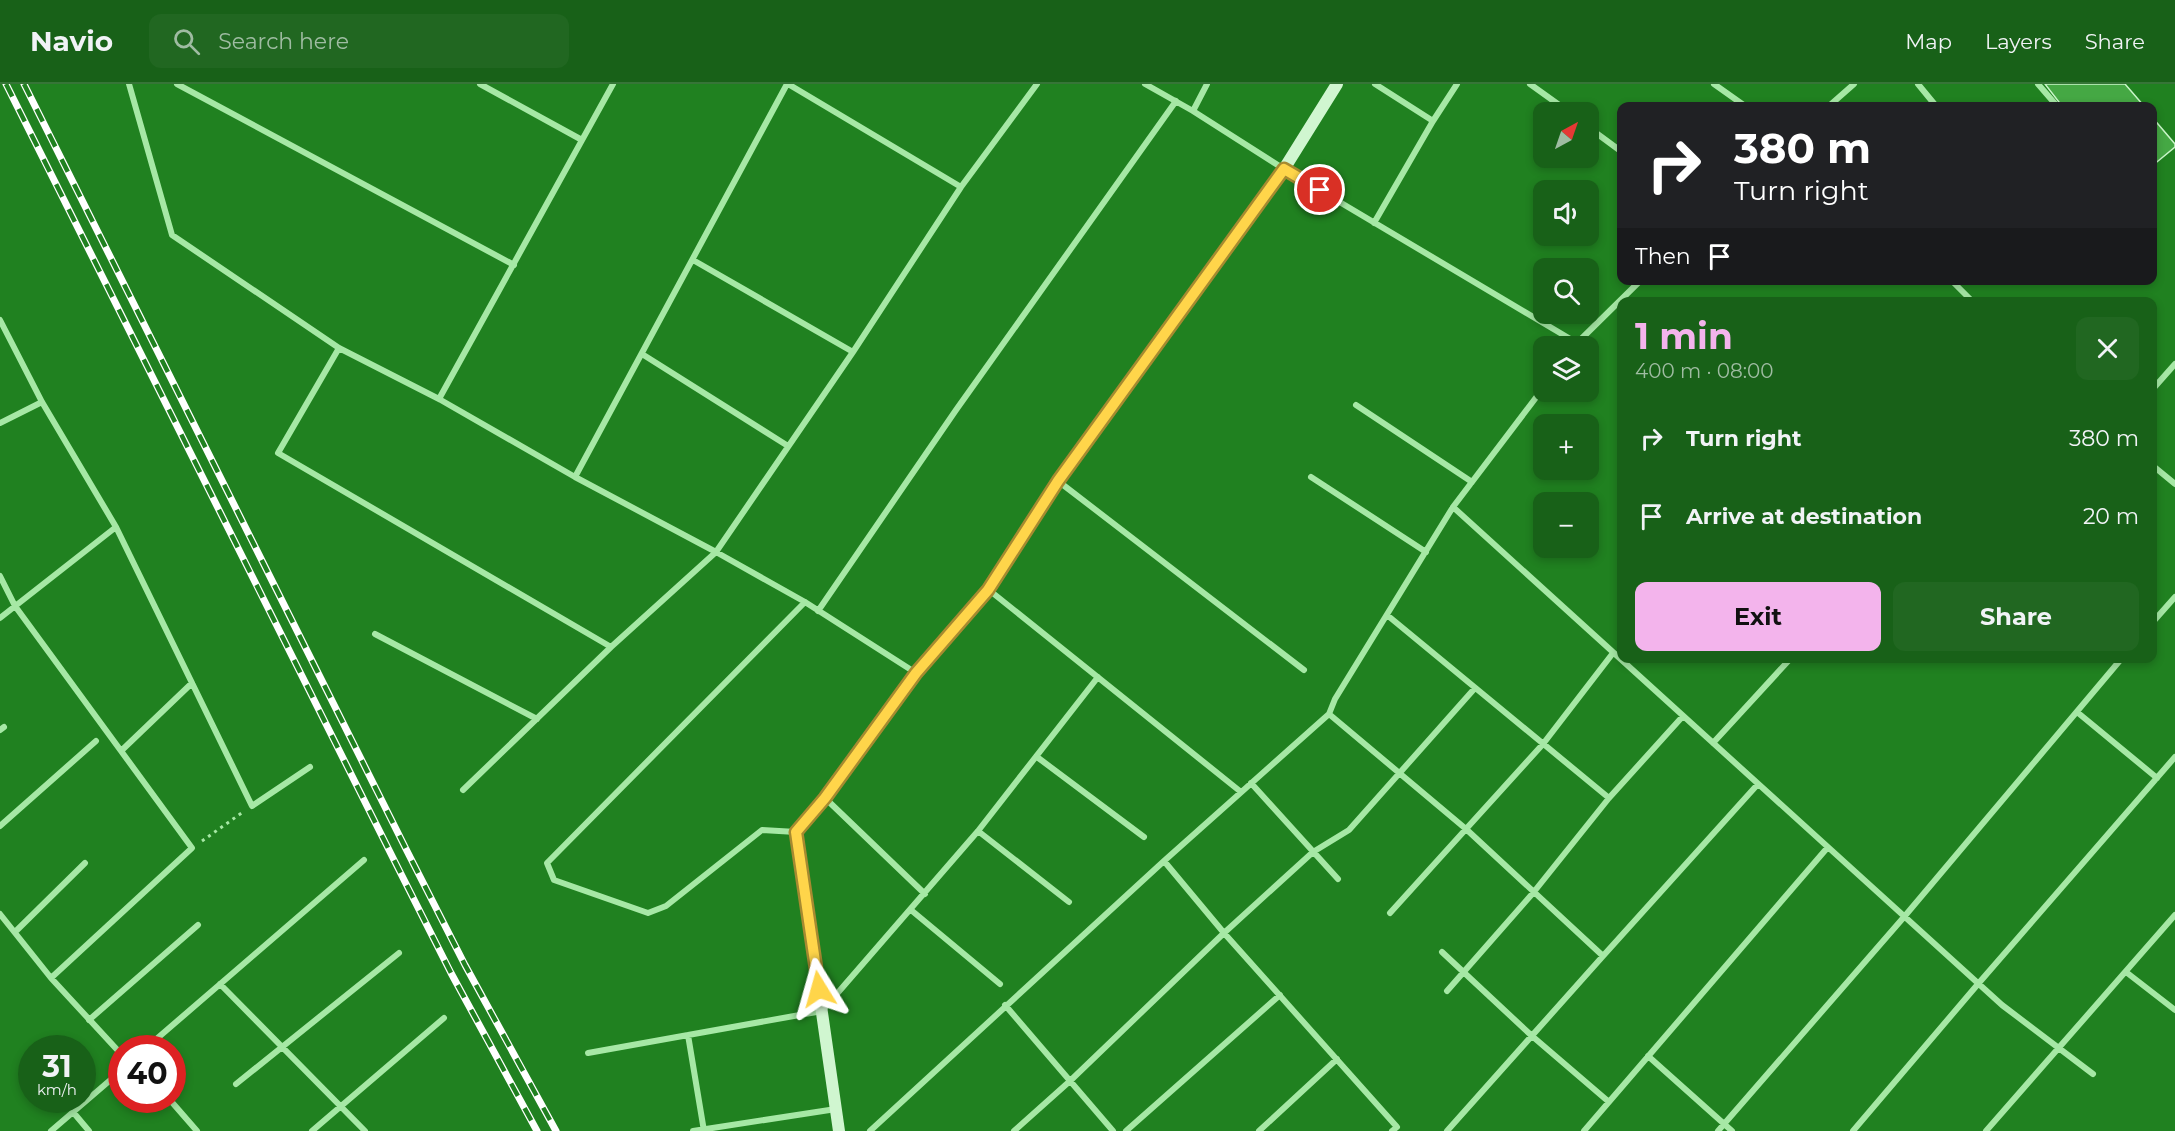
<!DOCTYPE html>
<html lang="en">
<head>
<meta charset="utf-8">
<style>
	body { margin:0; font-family:Montserrat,sans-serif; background:#216721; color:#f1f3f6; height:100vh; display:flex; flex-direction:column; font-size:22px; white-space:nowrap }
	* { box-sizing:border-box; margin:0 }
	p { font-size:20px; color:#9fbca2 }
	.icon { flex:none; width:33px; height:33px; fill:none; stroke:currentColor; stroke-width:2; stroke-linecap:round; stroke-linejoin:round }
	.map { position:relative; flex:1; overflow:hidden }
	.drawer { position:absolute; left:1617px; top:213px; width:540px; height:366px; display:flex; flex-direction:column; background:#186118; border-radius:12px; box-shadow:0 3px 9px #0003 }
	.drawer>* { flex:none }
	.banner { position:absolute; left:1617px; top:18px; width:540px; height:183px; border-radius:12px; box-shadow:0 3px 9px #0003; background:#202124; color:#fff; overflow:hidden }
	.needle { width:39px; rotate:40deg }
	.tools { position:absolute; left:1533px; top:18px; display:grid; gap:12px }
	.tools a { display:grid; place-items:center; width:66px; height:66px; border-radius:12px; background:#186118; box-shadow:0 3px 9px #0003; font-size:30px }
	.speed { position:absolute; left:18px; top:951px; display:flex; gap:12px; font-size:30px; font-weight:700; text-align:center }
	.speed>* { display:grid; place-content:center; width:78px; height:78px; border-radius:50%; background:#186118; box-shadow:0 3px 9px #0003; line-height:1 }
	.speed small { font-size:15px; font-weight:400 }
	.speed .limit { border:9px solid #d22; background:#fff; color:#111 }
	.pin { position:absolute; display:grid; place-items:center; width:51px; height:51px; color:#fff; margin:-26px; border:3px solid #fff; border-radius:50%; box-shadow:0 2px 6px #0007 }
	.me { position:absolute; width:66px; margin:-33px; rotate:352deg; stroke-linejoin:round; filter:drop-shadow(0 0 4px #0008) }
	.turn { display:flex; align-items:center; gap:21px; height:126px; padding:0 18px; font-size:27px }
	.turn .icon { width:78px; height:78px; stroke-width:2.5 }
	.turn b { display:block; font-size:42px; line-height:51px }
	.then { display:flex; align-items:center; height:57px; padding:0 18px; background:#0003; gap:12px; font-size:22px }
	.round { display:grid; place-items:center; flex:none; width:63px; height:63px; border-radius:12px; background:#216721 }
	.overview { display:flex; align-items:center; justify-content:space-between; height:102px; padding:0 18px }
	h1 { font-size:36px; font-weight:700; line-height:45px; color:#f3b4ec }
	.button { display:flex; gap:12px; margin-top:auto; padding:12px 18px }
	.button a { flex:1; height:69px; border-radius:12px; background:#f3b4ec; color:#111; font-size:24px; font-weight:700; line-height:69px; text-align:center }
	.button a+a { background:#216721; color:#f1f3f6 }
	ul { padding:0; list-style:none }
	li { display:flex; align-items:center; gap:18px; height:78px; padding:0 18px }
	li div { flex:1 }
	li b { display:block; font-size:22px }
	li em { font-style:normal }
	header { display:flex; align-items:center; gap:36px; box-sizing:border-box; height:84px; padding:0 30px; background:#186118; border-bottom:2px solid #367537 }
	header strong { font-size:28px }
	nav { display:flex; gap:33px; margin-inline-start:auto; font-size:21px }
	.search { width:420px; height:54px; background:#216721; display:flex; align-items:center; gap:15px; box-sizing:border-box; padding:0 21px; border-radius:12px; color:#9fbca2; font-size:22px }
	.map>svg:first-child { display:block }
	.building { fill:#45a844; stroke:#caf6c9; stroke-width:1.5 }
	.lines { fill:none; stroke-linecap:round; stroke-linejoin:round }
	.path { stroke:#a6e8a5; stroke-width:3; stroke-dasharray:3 4.5; stroke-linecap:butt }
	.street { stroke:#a6e8a5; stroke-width:6 }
	.secondary { stroke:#d0f6d0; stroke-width:12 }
	.rail-casing { stroke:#fff; stroke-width:7 }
	.rail { stroke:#208120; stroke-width:4.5; stroke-dasharray:14; stroke-linecap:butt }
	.route-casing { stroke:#a68a30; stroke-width:15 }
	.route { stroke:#ffd54a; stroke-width:10 }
</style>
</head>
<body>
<header>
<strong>Navio</strong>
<div class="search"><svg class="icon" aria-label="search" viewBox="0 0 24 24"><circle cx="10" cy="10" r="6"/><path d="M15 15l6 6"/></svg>Search here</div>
<nav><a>Map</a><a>Layers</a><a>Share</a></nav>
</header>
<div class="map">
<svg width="2175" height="1047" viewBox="0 0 2175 1047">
	<rect width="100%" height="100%" fill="#208120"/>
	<path class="building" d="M2045,0h80l19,22h-82z
		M2152,33l23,27v3l-23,19z"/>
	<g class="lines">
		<path class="path" d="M202,757l41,-29"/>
		<path class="street" d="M129,0l43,151 167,113 100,51 136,78 141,75 89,50 111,71
			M177,0l337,181
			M480,0l102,56
			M788,0l173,103
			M1145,0l48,27 91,58 293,174
			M1375,0l58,37 24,-37
			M1530,0l39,28
			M1714,0l31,22
			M1918,0l18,22
			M2038,0l19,22
			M1829,22l25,-22
			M1193,27l14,-27
			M1588,43l34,25
			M1374,139l59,-102
			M693,176l160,92
			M1951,196l22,22
			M0,236l42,82 74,125 136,279 58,-39
			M1574,262l67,-66
			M339,264l-61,105 333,194
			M642,270l146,92
			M2152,306l23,-26
			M439,315l174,-315
			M1356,321l116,77
			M0,339l42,-21
			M2152,381l23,19
			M575,393l212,-393
			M1311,393l115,75
			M1058,397l246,189
			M1453,423l549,498 91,69
			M0,492l15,30 177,242 -141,130
			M989,506l252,202
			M818,527l138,-201 220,-309
			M1387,531l222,183
			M0,534l116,-91
			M2152,539l23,-26
			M375,550l162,85
			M2077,628l80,66
			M1329,630l137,115 77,-85 70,-91
			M0,646l4,-3
			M1713,659l78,-85
			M121,667l71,-68
			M1037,673l107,80
			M1251,699l87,96
			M463,706l148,-143 105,-95 137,-200 108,-165 76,-103
			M825,714l100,96
			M0,742l96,-85
			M978,747l91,71
			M796,748l-34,-2 -96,76 -18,7 -94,-33 -7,-17 258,-261
			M911,826l89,74
			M1390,829l76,-84 137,127 -156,175
			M0,830l51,64 71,77
			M15,848l70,-69
			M1442,868l90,84 77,66
			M1603,872l155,-172
			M2126,888l49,38
			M220,900l145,147
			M1447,907l86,-98 76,-95 74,-82
			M1005,921l108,126
			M89,936l109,-95
			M688,951l16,96
			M146,964l218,-188
			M588,969l234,-42 156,-180 120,-154
			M1648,972l84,75
			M236,1000l163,-131
			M170,1016l27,31
			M73,1028l16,19
			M51,1047l71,-61
			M312,1047l132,-113
			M693,1047l143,-22
			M870,1047l294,-270 165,-147 6,-15 118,-192 91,-120
			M1014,1047l56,-50 154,-148 -60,-72
			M1126,1047l154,-136
			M1259,1047l78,-72
			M1392,1047l5,-4 -173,-194 89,-81 36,-22 126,-142
			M1584,1047l244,-284
			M1718,1047l186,-214 218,-259
			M1853,1047l125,-147 197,-227
			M1986,1047l189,-216"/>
		<path class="secondary" d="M839,1047l-43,-299 29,-34 91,-125 73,-83 69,-109 226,-312 53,-85"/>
		<defs>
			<path id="rail" d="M6,0l387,774 58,115 86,158
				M24,0l383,767 58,114 91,166"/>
		</defs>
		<use href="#rail" class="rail-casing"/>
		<use href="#rail" class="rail"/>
	</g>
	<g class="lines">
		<defs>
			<path id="route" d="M819,905l-23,-157 29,-34 91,-125 72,-83 70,-109 226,-312 36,21"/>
		</defs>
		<use href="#route" class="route-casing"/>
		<use href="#route" class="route"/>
	</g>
</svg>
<div class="tools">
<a><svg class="needle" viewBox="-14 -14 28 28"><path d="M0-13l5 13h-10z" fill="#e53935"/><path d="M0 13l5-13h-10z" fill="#9fbca2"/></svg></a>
<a><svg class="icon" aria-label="sound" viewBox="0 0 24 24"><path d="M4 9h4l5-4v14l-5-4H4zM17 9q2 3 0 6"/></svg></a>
<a><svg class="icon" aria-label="search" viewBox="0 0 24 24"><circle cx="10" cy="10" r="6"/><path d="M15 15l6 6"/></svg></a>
<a><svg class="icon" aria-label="layers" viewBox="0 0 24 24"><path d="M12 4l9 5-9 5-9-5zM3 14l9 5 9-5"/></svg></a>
<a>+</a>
<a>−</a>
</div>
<div class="speed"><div>31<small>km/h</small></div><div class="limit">40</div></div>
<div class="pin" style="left:1320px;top:106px;background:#d93025"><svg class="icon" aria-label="arrive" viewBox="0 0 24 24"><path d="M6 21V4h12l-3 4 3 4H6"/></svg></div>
<svg class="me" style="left:819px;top:905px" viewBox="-20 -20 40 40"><path d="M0-17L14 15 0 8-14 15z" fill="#ffd54a" stroke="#fff" stroke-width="4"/></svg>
<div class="banner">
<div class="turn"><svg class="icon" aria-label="right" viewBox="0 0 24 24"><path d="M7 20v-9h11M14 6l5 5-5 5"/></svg><div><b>380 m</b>Turn right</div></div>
<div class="then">Then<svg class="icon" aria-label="arrive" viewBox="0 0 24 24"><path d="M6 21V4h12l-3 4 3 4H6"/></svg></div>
</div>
<section class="drawer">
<div class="overview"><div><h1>1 min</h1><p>400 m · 08:00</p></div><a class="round"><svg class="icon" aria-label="close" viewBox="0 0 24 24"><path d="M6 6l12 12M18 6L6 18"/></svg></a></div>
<ul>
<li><svg class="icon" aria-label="right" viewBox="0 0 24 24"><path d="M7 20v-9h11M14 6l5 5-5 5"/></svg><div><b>Turn right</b></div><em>380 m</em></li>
<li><svg class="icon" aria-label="arrive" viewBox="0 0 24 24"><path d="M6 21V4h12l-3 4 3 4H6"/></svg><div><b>Arrive at destination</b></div><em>20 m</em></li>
</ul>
<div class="button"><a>Exit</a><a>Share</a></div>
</section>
</div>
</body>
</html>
